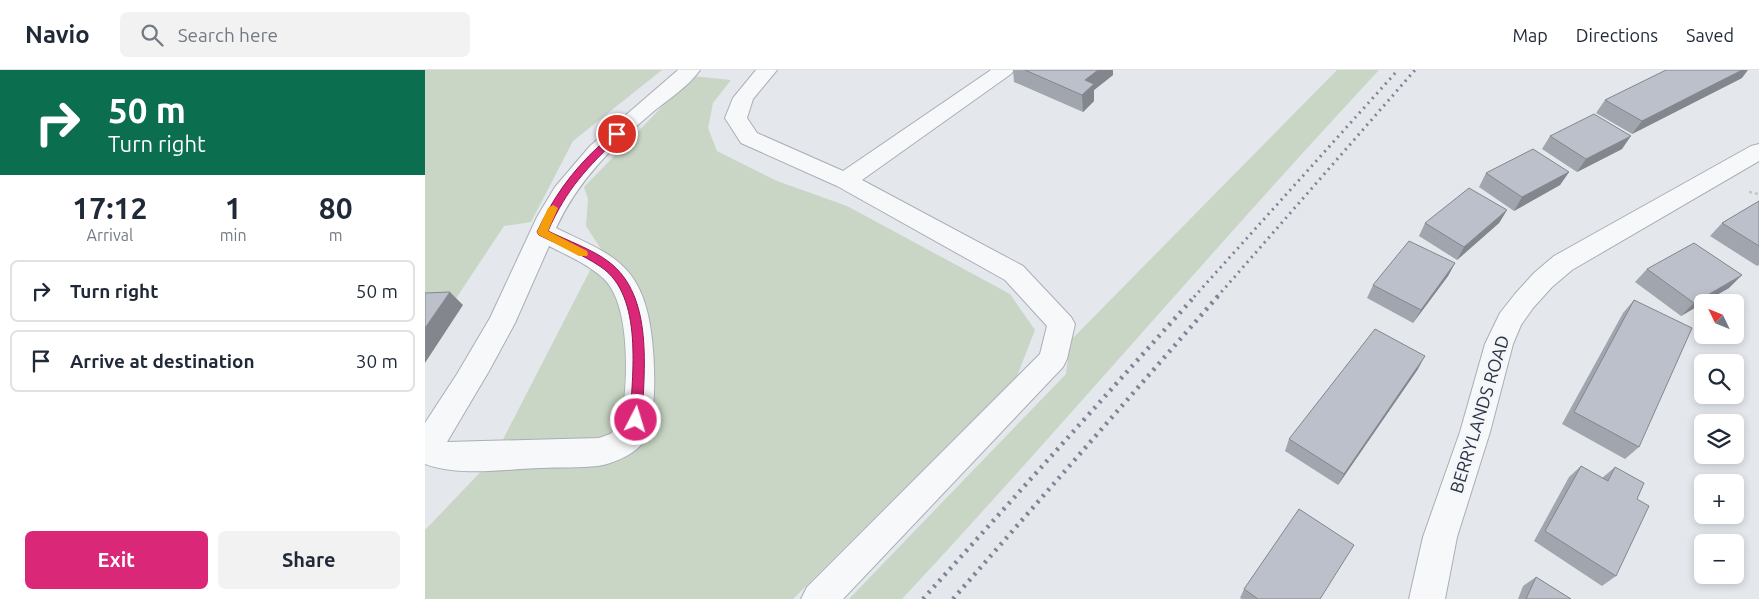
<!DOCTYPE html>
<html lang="en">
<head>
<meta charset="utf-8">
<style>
	body { margin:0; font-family:Ubuntu,sans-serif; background:#f2f2f3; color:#1f2937; height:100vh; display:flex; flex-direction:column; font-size:19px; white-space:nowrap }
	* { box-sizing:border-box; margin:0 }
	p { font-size:16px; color:#747a83 }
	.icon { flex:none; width:28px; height:28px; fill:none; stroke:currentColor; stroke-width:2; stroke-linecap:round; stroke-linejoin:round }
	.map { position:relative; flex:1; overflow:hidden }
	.sheet { display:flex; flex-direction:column; background:#fff; width:425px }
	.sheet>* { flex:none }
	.hud { background:#0b6e4f; color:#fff; overflow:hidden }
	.needle { width:32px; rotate:313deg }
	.controls { position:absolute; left:1269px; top:224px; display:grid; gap:10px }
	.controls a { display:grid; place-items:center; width:50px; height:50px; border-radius:8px; background:#fff; box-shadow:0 2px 8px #0003; font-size:25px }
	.pin { position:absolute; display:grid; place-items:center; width:42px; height:42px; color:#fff; margin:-21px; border:2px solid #fff; border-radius:50%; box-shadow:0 1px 5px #0007 }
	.me { position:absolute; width:55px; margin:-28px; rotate:5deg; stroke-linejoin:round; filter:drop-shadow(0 0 4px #0008) }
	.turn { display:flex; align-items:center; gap:18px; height:105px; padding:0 25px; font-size:22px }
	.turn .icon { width:65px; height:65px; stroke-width:2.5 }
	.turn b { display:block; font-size:35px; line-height:42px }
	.eta { display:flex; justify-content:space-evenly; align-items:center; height:85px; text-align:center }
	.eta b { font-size:30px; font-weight:700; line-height:35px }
	.cta { display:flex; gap:10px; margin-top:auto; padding:10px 25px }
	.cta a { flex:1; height:58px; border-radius:8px; background:#db2777; color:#fff; font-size:20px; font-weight:700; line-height:58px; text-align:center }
	.cta a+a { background:#f2f2f3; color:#1f2937 }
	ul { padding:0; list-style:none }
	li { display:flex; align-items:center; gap:15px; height:62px; margin:0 10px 8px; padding:0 15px; border:2px solid #e0e1e3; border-radius:8px }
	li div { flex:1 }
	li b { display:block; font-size:19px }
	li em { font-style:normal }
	header { display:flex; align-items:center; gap:30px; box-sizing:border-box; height:70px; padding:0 25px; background:#fff; border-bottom:1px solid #e0e1e3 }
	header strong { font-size:24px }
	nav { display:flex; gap:28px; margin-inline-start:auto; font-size:18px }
	.search { width:350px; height:45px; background:#f2f2f3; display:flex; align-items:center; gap:12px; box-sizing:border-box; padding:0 18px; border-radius:8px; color:#747a83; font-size:19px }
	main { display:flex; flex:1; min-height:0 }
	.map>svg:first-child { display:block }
	.green { fill:#c9d6c5 }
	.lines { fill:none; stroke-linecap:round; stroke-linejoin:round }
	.minor-casing { stroke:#a9aeb7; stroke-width:2 }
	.path { stroke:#c2c5cb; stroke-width:2.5; stroke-dasharray:3 3; stroke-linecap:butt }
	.minor { fill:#f7f8fa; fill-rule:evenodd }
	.rail-far1 { stroke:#7d8696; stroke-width:3; stroke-dasharray:2 4.5; stroke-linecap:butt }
	.rail { stroke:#7d8696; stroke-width:4.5; stroke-dasharray:2.5 5.5; stroke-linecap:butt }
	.wall { fill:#a1a5ae }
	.shaded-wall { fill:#83868d }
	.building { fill:#bbc0ca; stroke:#83868d }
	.route { fill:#db2777; stroke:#8e194d }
	.slow { fill:#f59e0b }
	.labels { text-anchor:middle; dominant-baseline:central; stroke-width:5; stroke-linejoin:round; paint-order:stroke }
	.street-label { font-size:18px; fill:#2b3445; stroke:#f4f6f9 }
</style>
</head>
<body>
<header>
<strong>Navio</strong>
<div class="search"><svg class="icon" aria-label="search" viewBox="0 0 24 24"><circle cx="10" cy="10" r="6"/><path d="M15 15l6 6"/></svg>Search here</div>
<nav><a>Map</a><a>Directions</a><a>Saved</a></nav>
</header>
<main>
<section class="sheet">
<div class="hud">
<div class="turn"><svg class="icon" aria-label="right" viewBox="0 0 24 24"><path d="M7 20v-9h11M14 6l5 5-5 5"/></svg><div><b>50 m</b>Turn right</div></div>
</div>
<div class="eta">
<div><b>17:12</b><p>Arrival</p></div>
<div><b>1</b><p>min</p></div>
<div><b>80</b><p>m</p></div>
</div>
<ul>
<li><svg class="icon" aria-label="right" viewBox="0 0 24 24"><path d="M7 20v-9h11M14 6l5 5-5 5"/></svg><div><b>Turn right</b></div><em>50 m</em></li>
<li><svg class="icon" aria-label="arrive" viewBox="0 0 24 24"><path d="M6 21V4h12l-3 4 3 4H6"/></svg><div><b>Arrive at destination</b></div><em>30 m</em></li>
</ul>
<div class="cta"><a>Exit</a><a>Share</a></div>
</section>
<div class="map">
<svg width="1334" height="529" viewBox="0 0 1334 529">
	<rect width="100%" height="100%" fill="#e4e7ec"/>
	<path class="green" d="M0,0h237l-89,71 -42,81 -27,4 -53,80 -26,15z
		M912,0h42c-162,174 -315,355 -477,529h-53l217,-225 4,-33z
		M267,6l39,4 -18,23 -5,25 9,23 60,30 70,25 163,88 25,36 -18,46 -224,223h-368v-69l68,-71 108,-210 -15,-23 2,-27 -4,-12z"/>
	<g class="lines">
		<defs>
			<path id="minor" d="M253,0h22c-11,16 -31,29 -46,41 -40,34 -76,69 -98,117 25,13 56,23 74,46 8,10 14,24 17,37 8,28 14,116 -8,136 -9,9 -28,17 -41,19 -18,2 -38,1 -57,2 -35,1 -82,9 -116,-4v-41l32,-49 33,-56 47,-101 18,-30 35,-41zM124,176c19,10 41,19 56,34 27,28 23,110 15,146l-10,8 -11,4 -152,4 42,-71 26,-48z
				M331,0h21l-24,29 -6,19 10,15 86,38 148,-101h23l-3,4 -149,106 161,86 48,51 4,7 -8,35 -4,8 -220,232h-42l6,-12 233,-233 7,-28 -42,-46 -168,-94 -96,-43 -16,-25 8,-20z
				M1334,74v17l-187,109 -20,17 -19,21 -12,17 -8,19 -23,88 -33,105 -12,62h-36l14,-62 37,-105 25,-88 15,-31 15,-19 19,-21 20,-17 197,-110z"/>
		</defs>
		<use href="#minor" class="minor-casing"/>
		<path class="path" d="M1324,122l10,2"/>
		<use href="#minor" class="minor"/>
		<path class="rail-far1" d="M769,227l204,-227
			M792,227l198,-227"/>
		<path class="rail" d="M498,529l272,-303
			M528,529l265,-303"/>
	</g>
	<path class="wall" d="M588,0h100v5l-19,15v11l-11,11 -69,-30z
		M1317,8l-110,56 -36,-21 9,-13z
		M1125,66l72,13 -45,23 -35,-23z
		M1144,102l-9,13 -46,26 -35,-24 7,-14z
		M1334,131v64l-2,1 -47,-30 12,-13z
		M1082,140l-8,13 -42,37 -38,-24 6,-13z
		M1030,193l-7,13 -35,47 -46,-25 6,-13z
		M1222,199l82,19 -25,14h-1v1l-22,13 -46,-34z
		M1209,230l5,147 -14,12 -63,-35 61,-111z
		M993,299l-80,116 -53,-34 4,-12z
		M1156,396l21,12 13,-11 22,32 -21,77 -14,10 -68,-45 35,-64z
		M1111,507l35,22h-53l5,-13z
		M819,519l76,10h-78l-2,-1z"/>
	<path class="shaded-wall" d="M673,0h15v5l-19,15v11l-11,11 -1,-17 3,-15z
		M1317,0h6l-6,8 -110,56 10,-13z
		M1206,66l-9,13 -45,23 9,-13z
		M1144,102l-9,13 -46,26 8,-14z
		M1082,140l-8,13 -42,37 7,-13z
		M1030,193l-7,13 -35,47 8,-13z
		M1317,205l-13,13 -25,14h-1v1l-22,13 13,-13z
		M25,222l13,13 -38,58v-35z
		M1000,286l-7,13 -80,116 6,-11z"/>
	<path class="building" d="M600,0h73l-13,10 9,4 -12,11z
		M1241,0h76l-100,51 -37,-21z
		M1169,44l37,22 -45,23 -36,-23z
		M1108,79l36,23 -47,25 -36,-24z
		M1044,118l38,22 -43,37 -39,-24z
		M1334,131v45l-37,-23z
		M984,171l46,22 -34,47 -48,-25z
		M1269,173l48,32 -48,28 -47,-34z
		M25,222l-25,36v-35z
		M1209,230l58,28 -53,119 -65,-35z
		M950,259l50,27 -81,118 -55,-35z
		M1156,396l27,15 7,-14 29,16 -7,16 12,7 -33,70 -71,-45z
		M874,439l55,36 -34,54h-62l-14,-10z
		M1111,507l35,22h-45z"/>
	<path class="route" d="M192,62l3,1v3c-33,32 -53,52 -72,95 18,9 46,19 61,31 45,34 35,109 33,158l-1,4 -5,2 -4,-2 -2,-4c2,-44 14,-124 -29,-153 -19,-13 -42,-22 -62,-32l-2,-3c16,-34 34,-60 62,-86 5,-5 11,-12 18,-14z"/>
	<path class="slow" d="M128,135l5,3 -10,23 39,20 1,3 -1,2h-8l-40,-21 -2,-3 11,-24z"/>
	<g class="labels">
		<g class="street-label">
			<text transform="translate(1054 344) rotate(-73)">BERRYLANDS ROAD</text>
		</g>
	</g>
</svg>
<div class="controls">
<a><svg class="needle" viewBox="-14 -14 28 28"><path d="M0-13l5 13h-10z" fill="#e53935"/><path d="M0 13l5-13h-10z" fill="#747a83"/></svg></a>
<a><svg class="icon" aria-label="search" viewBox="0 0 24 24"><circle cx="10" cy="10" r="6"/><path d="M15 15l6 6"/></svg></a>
<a><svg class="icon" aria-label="layers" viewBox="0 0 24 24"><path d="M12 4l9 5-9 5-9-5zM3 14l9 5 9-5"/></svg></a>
<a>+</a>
<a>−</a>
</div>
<div class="pin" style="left:192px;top:64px;background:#d93025"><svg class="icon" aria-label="arrive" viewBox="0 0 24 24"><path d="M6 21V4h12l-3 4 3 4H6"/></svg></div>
<svg class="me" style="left:211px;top:350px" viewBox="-20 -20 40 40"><circle r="17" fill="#db2777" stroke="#fff" stroke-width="3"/><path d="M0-11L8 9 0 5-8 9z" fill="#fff"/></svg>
</div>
</main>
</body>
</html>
